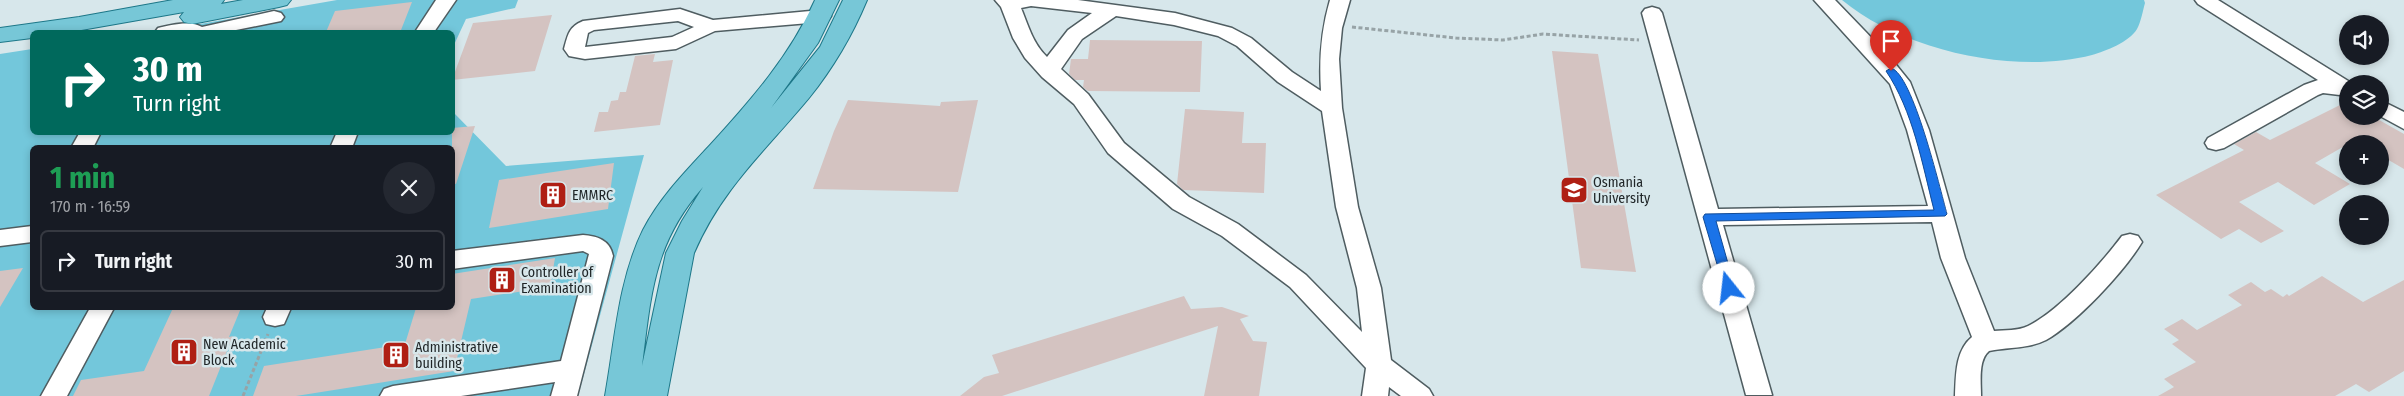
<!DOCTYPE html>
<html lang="en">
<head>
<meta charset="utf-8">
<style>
	body { margin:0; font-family:"Fira Sans Condensed",sans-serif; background:#242831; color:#f1f3f6; height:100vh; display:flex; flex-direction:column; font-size:19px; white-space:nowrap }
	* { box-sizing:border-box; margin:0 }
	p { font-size:16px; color:#9ea1a6 }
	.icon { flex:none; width:28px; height:28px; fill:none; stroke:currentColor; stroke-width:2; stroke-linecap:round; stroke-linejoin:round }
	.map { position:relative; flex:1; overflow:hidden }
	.details { position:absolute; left:30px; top:145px; width:425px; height:165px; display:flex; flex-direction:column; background:#171b24; border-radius:8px; box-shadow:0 2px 8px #0003 }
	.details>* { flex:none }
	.banner { position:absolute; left:30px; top:30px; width:425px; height:105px; border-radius:8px; box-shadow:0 2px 8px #0003; background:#00695c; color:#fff; overflow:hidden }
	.controls { position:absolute; left:2339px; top:15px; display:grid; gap:10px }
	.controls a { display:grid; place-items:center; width:50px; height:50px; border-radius:50%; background:#171b24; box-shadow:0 2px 8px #0003; font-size:25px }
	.pin { position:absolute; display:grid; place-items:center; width:42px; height:42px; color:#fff; margin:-51px -21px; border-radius:50% 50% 50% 0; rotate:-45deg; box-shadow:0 0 5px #0007 }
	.pin .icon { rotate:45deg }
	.me { position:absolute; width:55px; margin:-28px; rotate:344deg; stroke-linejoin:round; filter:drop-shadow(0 0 4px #0008) }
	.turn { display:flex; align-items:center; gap:18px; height:105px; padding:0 20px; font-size:22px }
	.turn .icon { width:65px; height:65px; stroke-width:2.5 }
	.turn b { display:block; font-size:35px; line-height:42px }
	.round { display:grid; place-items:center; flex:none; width:52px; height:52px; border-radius:26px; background:#242831 }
	.summary { display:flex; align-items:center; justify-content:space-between; height:85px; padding:0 20px }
	h1 { font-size:30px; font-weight:700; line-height:38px; color:#1e9e55 }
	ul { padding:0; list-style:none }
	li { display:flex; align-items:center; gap:15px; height:62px; margin:0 10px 8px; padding:0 10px; border:2px solid #363941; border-radius:8px }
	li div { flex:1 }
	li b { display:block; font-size:19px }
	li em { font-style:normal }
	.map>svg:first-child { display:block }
	.green { fill:#73c7db; fill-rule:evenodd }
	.building { fill:#d4c3c1 }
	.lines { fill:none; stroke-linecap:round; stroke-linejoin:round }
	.minor-casing { stroke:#4f5d61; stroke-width:3 }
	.major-casing { stroke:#1d7788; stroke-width:2 }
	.path { stroke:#97a3a6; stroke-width:3; stroke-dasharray:4 2.5; stroke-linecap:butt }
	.minor { fill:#fff; fill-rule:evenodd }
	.major { fill:#77c7d7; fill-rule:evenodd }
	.route { fill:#1a73e8; stroke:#114b97 }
	.labels { text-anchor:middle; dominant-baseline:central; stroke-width:5; stroke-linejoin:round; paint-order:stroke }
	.poi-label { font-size:14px; fill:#202628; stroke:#d7e7eb; text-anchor:start }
</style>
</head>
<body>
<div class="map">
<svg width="2404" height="396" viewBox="0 0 2404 396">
	<rect width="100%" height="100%" fill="#d7e7eb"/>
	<path class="green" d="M337,0h181l-3,8 -49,11 -13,28 -1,-15h-298z
		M1842,0h302l1,3c-2,7 -4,19 -8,26 -8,13 -31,22 -45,26 -76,20 -189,-4 -250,-55z
		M32,49v83h420l1,-20 53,54 138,-11 -66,241h-578v-342zM32,148h420v160h-420z"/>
	<path class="building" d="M412,2l-11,28 -75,2 9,-21z
		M552,15l-17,56 -83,9 21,-57z
		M1090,40l112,1 -2,51 -112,-1 -5,-4 1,-7h-9l-6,-6 2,-15h17z
		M1552,51l46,3 38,218 -55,-4z
		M655,54l-2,8 20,-2 -13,65 -66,7 5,-20h9l3,-11 7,-1 2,-8h6l9,-36z
		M848,100l92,6 1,-4 37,-2 -20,92 -145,-3 21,-58z
		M2348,101v15h24l32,18v35l-24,-14v-11h-20l-5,-3 -7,3 -33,19 35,21 -36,21 -36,-23 -39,20 45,29 -23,12 -22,-14 -18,10 -65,-44 88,-45 -10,-6 22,-12 14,8z
		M1185,109l59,3 -2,31h24l-2,50 -81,-3 -6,-6z
		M475,126l-19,58 -4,-1v-55z
		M614,163l-6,46 -119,19 10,-48z
		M555,258l-5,29 -79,12 -17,72 -158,25h-43l11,-30 141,-22 11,-36h36v-34z
		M23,268l-23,39v-36z
		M2322,276l41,26 41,-22v91l-35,21 -13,-8 -21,12h-177l16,-9 -10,-8 32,-17 -24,-18 7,-4 -15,-11 18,-10 15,11 45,-25 -14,-10 23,-13 14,10 6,-3 12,8 4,-3 2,2z
		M1184,296l7,13 31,-2 27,9 -9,3 13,22 14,1 -8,54h-55l14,-70 -216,70h-42l24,-19 15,-4 -7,-18z
		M173,308h68l-12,29 4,-1 -24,60h-136l8,-16 63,-9z"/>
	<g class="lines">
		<defs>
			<path id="minor" d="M436,0h20l-22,32h-19z
				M995,0h83l97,13 57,15 19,10 41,34 29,19c-2,-32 0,-60 9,-91h20l-8,28 -3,31 3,49 16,99 23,81 10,72 38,29 4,7h-32l-12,-9 -1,9h-26l4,-28 -76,-81 -68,-51 -49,-27 -65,-56 -34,-49 -32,-27 -17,-19 -12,-20 -12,-31zM1031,6l61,7 -24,17 -21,27c-14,-13 -19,-32 -26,-49zM1116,16l58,9 44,11 19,10 41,36 44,29 14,96 21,81 5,44 -56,-57 -68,-51 -49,-27 -65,-54 -36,-49 -27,-25 21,-30z
				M1814,0h21l54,56 21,26 19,48 36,128 29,73c10,-1 25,0 34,-5 31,-15 73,-62 94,-90l8,-2 8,2 4,6c-18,30 -66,81 -96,98 -18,9 -38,7 -57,11 -11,9 -8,31 -8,45h-26c1,-20 0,-45 17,-59l-31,-79 -9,-36 -209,3 49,170h-26l-104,-382 3,-4 7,-2 7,2 3,4 56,196 210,-3 -21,-76 -17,-46z
				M2195,0h23l135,84h-5v12l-25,-3 -5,2 -94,53 -8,2 -8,-2 -3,-5 3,-5 96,-53 14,-5 -120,-76z
				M680,9l33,11 108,-10 7,2 3,4 -3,4 -7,2 -106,9 -39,18 -91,10 -16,-3 -5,-7c4,-15 5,-22 19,-28zM678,21l16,6 -22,10 -87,10 3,-14 6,-3z
				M274,11l7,2 3,4 -3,4 -55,11h-71l3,-4c12,-3 33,-8 44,-1z
				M2380,100l24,12v17l-24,-13z
				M80,132h21l-8,16h-22z
				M337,132h21l-6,16h-22z
				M32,226v16l-32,4v-16z
				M583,235c14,1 27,5 30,21l-36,140h-26l4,-14 -94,14h-81l4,-7 9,-3 168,-25 28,-107 -6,-3 -131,18v-18z
				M90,308h24l-47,88h-26z
				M267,308h24l-7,16 -9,2 -9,-2 -3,-7z"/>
			<path id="major" d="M173,0h51l-3,4 22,-4h48l-4,5 -8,2 -87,17 -8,-2 -4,-5 4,-5 -114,20h-38v6l-32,4v-14l79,-11z
				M815,0h24l-21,43 -47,65 49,-61 23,-47h24c-15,36 -34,68 -58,98 -44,53 -87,90 -115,155l-27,143h-62c10,-55 13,-115 38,-166 17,-33 43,-59 68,-86 41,-45 79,-88 104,-144zM703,187l-21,34 -16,32 -24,113c9,-71 11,-122 61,-179z"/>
		</defs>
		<use href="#minor" class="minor-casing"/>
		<use href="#major" class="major-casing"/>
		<path class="path" d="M1352,27l104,11 47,2 40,-6 96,6
			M243,396l25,-62"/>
		<use href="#minor" class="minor"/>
		<use href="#major" class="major"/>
	</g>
	<path class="route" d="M1891,68c22,6 49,121 56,146l-2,2 -229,5 19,67 -2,3h-8l-22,-74 2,-3 229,-4c-12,-47 -21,-99 -48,-139z"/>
	<defs>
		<symbol id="university-square" viewBox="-11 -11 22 22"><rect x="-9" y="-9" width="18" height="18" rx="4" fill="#af1f14" stroke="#d7e7eb"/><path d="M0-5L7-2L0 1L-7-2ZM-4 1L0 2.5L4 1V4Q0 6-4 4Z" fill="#fff"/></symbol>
		<symbol id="building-square" viewBox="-11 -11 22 22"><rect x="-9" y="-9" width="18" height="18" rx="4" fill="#af1f14" stroke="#d7e7eb"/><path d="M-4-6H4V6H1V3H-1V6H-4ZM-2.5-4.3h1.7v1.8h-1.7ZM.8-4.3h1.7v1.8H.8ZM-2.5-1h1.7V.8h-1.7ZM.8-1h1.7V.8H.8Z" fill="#fff"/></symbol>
	</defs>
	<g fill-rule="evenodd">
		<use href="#university-square" x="1558" y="174" width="32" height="32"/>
		<use href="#building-square" x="537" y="179" width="32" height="32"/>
		<use href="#building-square" x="486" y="264" width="32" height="32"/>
		<use href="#building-square" x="168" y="336" width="32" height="32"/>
		<use href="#building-square" x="380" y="339" width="32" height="32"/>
	</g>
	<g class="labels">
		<g class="poi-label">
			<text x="1593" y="182">Osmania<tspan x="1593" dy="16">University</tspan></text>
			<text x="572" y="195">EMMRC</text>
			<text x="521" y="272">Controller of<tspan x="521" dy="16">Examination</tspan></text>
			<text x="203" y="344">New Academic<tspan x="203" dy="16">Block</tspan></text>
			<text x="415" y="347">Administrative<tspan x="415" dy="16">building</tspan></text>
		</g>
	</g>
</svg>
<div class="controls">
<a><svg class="icon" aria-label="sound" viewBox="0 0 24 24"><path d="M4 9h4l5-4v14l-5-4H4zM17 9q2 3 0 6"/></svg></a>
<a><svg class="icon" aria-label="layers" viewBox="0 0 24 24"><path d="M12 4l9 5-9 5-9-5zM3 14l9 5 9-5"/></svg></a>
<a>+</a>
<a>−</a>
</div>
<div class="pin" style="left:1891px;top:71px;background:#d93025"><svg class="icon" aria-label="arrive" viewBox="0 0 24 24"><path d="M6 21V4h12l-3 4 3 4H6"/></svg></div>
<svg class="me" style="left:1729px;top:288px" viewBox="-20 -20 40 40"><circle r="19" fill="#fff"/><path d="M0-13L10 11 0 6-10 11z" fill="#1a73e8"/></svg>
<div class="banner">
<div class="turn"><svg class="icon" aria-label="right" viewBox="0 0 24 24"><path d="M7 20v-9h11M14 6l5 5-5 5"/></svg><div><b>30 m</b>Turn right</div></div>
</div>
<section class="details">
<div class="summary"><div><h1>1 min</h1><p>170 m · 16:59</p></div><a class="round"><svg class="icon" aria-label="close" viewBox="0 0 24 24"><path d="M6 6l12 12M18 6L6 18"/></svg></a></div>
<ul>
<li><svg class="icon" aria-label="right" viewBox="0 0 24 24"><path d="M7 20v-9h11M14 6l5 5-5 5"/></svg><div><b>Turn right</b></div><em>30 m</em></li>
</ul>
</section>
</div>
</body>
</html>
